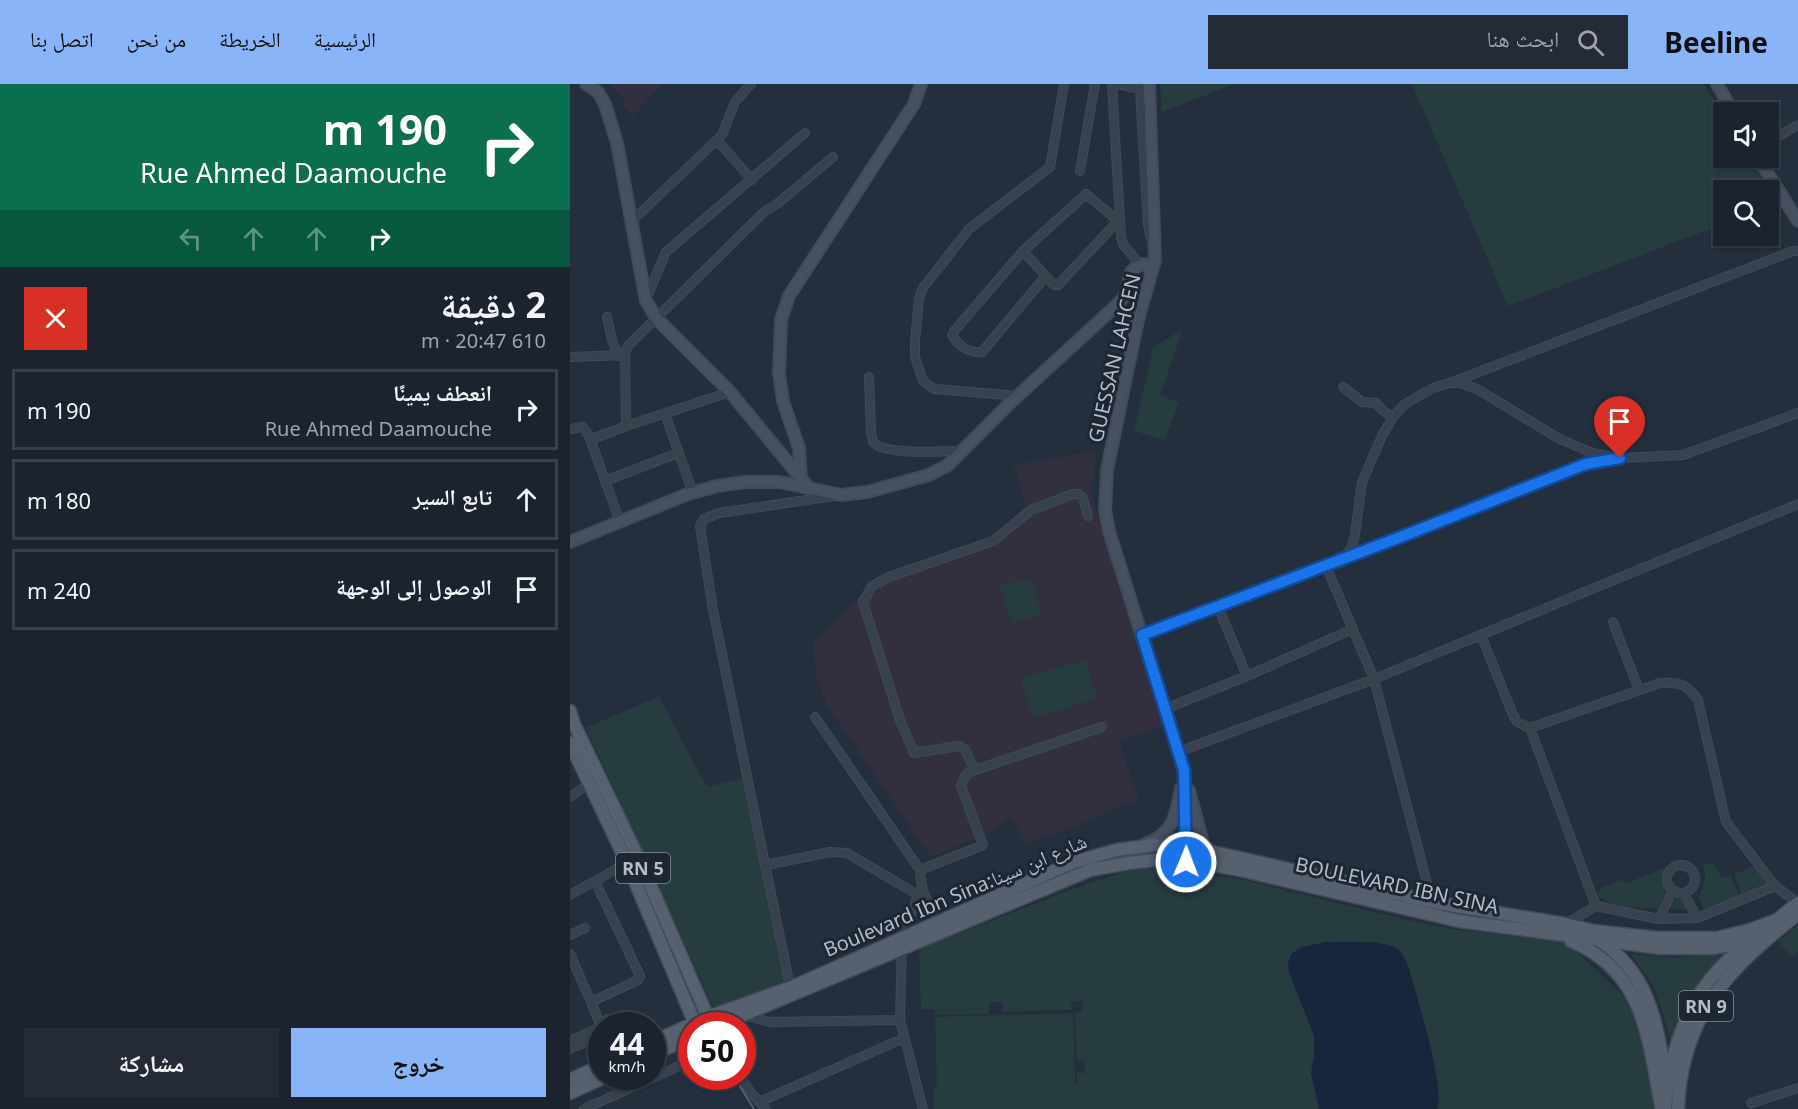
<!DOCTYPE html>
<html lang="ar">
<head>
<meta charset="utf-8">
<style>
	body { margin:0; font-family:"Noto Sans","Noto Naskh Arabic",sans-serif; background:#242b36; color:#f1f3f6; direction:rtl; height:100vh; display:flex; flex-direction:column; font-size:22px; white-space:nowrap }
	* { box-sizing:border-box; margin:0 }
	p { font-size:20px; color:#a0a4aa }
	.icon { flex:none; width:33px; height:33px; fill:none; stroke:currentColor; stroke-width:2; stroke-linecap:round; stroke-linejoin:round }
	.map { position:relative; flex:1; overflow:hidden; direction:ltr }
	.drawer { display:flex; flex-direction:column; background:#1b232e; width:570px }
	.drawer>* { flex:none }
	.guide { background:#0b6e4f; color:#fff; overflow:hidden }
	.fabs { position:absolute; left:1143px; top:18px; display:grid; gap:12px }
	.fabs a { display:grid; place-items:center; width:66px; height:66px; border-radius:0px; background:#1b232e; box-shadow:0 2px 4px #0004,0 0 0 2px #39404a; font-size:30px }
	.speed { position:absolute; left:18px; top:928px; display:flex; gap:12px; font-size:30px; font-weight:700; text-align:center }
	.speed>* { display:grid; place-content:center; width:78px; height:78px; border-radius:50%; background:#1b232e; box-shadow:0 2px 4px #0004,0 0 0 2px #39404a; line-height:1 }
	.speed small { font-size:15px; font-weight:400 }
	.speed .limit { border:9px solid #d22; background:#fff; color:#111 }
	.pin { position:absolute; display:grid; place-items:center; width:51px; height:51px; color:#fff; margin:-62px -26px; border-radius:50% 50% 50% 0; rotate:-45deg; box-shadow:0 0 6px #0007 }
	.pin .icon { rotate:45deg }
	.me { position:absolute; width:66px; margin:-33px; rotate:1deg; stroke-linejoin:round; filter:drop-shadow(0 0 4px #0008) }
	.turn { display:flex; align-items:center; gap:21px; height:126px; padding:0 24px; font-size:27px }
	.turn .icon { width:78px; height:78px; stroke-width:2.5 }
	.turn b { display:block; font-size:42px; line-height:51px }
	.lanes { display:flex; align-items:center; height:57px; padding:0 24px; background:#0003; justify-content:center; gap:30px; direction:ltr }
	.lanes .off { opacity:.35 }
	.round { display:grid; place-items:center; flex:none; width:63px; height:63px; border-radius:0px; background:#242b36 }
	.headline { display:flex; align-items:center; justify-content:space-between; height:102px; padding:0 24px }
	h1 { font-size:36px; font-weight:700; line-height:45px }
	.action { display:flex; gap:12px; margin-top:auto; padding:12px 24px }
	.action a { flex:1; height:69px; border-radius:0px; background:#8ab4f8; color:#111; font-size:24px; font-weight:700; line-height:69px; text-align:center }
	.action a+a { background:#242b36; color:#f1f3f6 }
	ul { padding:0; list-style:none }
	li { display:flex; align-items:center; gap:18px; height:81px; margin:0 12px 9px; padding:0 12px; border:3px solid #39404a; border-radius:0px }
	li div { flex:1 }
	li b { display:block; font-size:22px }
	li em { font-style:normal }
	header { display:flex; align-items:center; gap:36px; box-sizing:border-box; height:84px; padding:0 30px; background:#8ab4f8; color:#111 }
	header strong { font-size:28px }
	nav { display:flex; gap:33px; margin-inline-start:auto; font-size:21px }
	.search { width:420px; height:54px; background:#242b36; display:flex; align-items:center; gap:15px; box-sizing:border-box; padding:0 21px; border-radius:0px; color:#a0a4aa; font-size:22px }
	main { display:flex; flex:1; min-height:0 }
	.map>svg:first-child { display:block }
	.medical { fill:#32303f }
	.green { fill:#263c3f }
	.water { fill:#17263c }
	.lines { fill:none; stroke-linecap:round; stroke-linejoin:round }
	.street-casing { stroke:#414a57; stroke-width:10 }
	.secondary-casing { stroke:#414a57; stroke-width:14 }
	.primary-casing { stroke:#414a57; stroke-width:15 }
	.street { stroke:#38414e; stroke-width:8 }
	.secondary { stroke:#465061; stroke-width:10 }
	.primary { stroke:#56606e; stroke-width:12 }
	.tram { stroke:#5a6575; stroke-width:1.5 }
	.route-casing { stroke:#114b97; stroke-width:15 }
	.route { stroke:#1a73e8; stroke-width:10 }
	.labels { text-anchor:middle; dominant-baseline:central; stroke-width:6; stroke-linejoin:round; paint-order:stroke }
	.shield { fill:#1d2633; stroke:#878f9c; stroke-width:1.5 }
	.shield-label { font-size:18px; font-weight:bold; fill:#b4bcc9 }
	.street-label { font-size:20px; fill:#b4bcc9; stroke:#1d2633 }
</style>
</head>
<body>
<header>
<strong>Beeline</strong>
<div class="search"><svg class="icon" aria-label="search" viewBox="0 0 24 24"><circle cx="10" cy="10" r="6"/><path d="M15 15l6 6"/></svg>ابحث هنا</div>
<nav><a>الرئيسية</a><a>الخريطة</a><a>من نحن</a><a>اتصل بنا</a></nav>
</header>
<main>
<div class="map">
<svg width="1228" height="1025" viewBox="0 0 1228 1025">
	<rect width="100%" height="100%" fill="#242f3e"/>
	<path class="medical" d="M40,0h52l-29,32 -11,-11 3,-5z
		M525,367l1,12 -5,27 7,28 67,208 -46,15 20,58 -68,29 -45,15 -15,-25 -23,15 -57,24 -104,-152 -11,-30 -3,-32 59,-60 19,-11 105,-36 29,-29 -11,-42z"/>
	<path class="green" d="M590,0h75l-73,28z
		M842,0h292l19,32 1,42h25l28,45 -8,3 -1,-16h-44l-1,34 -215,82z
		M613,245l-23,66 19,8 -14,37 -31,-9 19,-83z
		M460,494l12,36 -30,10 -13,-38z
		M516,576l11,38 -63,20 -14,-40z
		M89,612l34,66 15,25 36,-9 42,205 -71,28 -129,-283z
		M1144,779l7,15 10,-3 8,21 -34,14 -6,-12c4,-14 9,-18 4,-34z
		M1100,782l-9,15 5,10 -8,18c-19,-2 -48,0 -61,-16l6,-6 18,-7 5,3z
		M1185,782l11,18 -24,11 -8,-21z
		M569,783l101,12 158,39 59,12 109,12 71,66 17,101h-720v-22l3,-1 -2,-69 138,-4 2,72h2v-12h8v-12h-8l-2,-48 7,-1v-11h-11l1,9 -69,2v-10h-14v12l-54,1v-6h-14l-2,-60 143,-56z
		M1106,814l9,2 6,10 -20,-1z
		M1228,841v26l-6,5 -14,-14z
		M1153,868l-27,36 -24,55 -18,-57 -23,-32 46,4z"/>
	<path class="water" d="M756,858c17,0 56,-2 70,6 7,4 10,13 13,20 7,27 37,120 28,141h-118l-8,-36 3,-16v-21l-25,-64 -1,-8 3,-10 11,-7z"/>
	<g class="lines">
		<defs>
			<path id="street" d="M542,0l9,154 2,6 17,21
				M547,0l25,6
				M570,6l8,135 3,13
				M147,56l35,40
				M1198,58l30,-17
				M510,87l15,-87
				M61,138l91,-87 13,-33 16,-18
				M453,167l31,34h4l60,-64 -32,-27 -63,57 -68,79 -3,5c6,11 17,18 30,17l63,-75
				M77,213l19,-45 139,-119
				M37,233l5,23 6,16
				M0,273l55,-2
				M299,293l2,55c0,2 2,9 2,10 11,14 71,9 89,9
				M883,298l340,-131h5
				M773,303l19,15 14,1 7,8 10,6
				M160,308l-104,34 -1,-74 3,-6 137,-135 12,-7 56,-47
				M448,312l-84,-7 -11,-8 -8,-24v-16l4,-43 4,-10 46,-59 81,-62 14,-83
				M95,330l28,79
				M0,345l13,-2 6,9 31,86
				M20,356l36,-14
				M35,397l73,-28
				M776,474l240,-94 27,-5
				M756,482l48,113 58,223
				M648,523l29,69
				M1043,538l26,68
				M572,551l203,-77 7,-12 3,-11 7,-53 20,-46 11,-19 12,-13 28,-16 16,-5h12l16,6 81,49 34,15 28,5 63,-3 115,-42
				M911,551l32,80 4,7 13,6 130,-45c20,-1 26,1 38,17l28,122 49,64 23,17
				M595,625l82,-33 106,-47
				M245,633l105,153
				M960,644l66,178
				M608,668l196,-73 424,-175
				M405,686l127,-43
				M0,713l20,-14
				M196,781l64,-13 17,1 71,42
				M1097 795a14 14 0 1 1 28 0a14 14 0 1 1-28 0Z
				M25,797l45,95 -2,4 -47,22 9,22 8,-5
				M351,804l-19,50 -2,82 23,89
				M1114,809l13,25
				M0,811l57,-32
				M1089,835l14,-29
				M373,836c-16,-18 -22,-26 -23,-50l63,-25 -22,-59 5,-12 9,-4 -10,-20 -6,-4 -45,7 -14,-33 -37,-118 9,-16 17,-9 104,-36 38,-31 42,-16h6l4,4 5,18
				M994,841l32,-19 63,13 38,-1 78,-32
				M0,851l15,-7
				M0,870l21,48
				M221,907l-78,-381 -13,-84 4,-7 15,-6 115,-17
				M174,931l26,7 130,-2
				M0,957l26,-12 4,-5
				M0,965l32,-14
				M170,993l11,16 15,16
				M189,1018l145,-64
				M1181,1019l47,-15
				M14,1025l108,-49"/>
			<path id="secondary" d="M16,0l12,8 7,12 12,39 29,158 11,18 73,73 79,96
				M579,0l6,176 -17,60 -31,150 -2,40 4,21 75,239 2,86
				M1147,0l16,28
				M1188,74l40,63
				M231,395l-2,-31 -16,-47 -4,-28 2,-53 8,-24 125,-192 7,-20
				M0,458l118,-48 29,-8 28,-4h35l61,13 26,-3 62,-17 19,-10 63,-63 108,-99c3,-4 7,-8 8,-13 4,-15 -1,-21 18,-26l7,6
				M619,706l14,53 7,8
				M575,760c28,-10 31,-28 36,-56"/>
			<path id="primary" d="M0,627l4,13 65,135 71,163
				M0,659l57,120 69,163
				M1201,841l27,-22
				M1029,856c51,34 57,82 67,138
				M1001,857c73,30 77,96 90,165
				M147,942l373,-156 38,-7 27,-3 42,2 43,8 219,51 201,27h52l23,-4 44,-15
				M82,958l56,-25 84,-30 282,-125 43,-12 36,-5 51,5 228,52 133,22 29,7 63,7h60l33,-8 27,-10
				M82,971l40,-18
				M0,996l32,-15
				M0,1009l35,-16
				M1095,1025c3,-49 20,-105 55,-141 8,-9 19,-17 28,-25
				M1108,1025c3,-93 51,-141 120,-195"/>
		</defs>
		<use href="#street" class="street-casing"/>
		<use href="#secondary" class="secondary-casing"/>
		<use href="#primary" class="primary-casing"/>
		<use href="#street" class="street"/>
		<use href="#secondary" class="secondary"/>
		<use href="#primary" class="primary"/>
		<path class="tram" d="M0,636l141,306
			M164,993l20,32"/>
	</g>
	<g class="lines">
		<defs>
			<path id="route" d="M616,778l-2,-92 -42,-135 256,-97 188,-74 34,-6"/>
		</defs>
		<use href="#route" class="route-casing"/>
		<use href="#route" class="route"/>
	</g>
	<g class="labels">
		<g class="shield">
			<rect x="46" y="769" width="54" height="30" rx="4.5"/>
			<rect x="1109" y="907" width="54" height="30" rx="4.5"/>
		</g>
		<g class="shield-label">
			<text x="73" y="784">RN 5</text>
			<text x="1136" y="922">RN 9</text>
		</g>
		<g class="street-label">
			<text transform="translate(544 274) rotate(-77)">GUESSAN LAHCEN</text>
			<text transform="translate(827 801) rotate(12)">BOULEVARD IBN SINA</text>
			<text transform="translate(385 811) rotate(-23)">Boulevard Ibn Sina:شارع ابن سينا</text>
		</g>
	</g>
</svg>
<div class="fabs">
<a><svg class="icon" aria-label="sound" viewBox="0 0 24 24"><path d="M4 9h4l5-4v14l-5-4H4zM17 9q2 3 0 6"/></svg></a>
<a><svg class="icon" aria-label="search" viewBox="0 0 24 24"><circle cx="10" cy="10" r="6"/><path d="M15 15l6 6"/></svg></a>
</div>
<div class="speed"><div>44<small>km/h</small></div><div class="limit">50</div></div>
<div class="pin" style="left:1050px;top:374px;background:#d93025"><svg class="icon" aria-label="arrive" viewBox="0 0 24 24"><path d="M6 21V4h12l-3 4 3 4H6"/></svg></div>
<svg class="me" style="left:616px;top:778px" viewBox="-20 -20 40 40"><circle r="17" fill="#1a73e8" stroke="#fff" stroke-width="3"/><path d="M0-11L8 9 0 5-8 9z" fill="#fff"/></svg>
</div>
<section class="drawer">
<div class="guide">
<div class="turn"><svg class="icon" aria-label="right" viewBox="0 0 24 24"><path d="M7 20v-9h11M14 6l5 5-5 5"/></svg><div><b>190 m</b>Rue Ahmed Daamouche</div></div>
<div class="lanes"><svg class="icon off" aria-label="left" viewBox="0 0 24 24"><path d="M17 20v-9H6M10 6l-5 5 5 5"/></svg><svg class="icon off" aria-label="ahead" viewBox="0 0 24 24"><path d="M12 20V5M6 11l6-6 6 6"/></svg><svg class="icon off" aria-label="ahead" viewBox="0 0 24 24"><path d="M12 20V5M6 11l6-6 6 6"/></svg><svg class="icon" aria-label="right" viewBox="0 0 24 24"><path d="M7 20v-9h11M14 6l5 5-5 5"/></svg></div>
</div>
<div class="headline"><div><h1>2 دقيقة</h1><p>610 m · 20:47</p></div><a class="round" style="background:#d93025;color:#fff"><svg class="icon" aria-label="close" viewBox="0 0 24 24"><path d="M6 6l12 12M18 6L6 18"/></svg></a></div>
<ul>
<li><svg class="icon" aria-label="right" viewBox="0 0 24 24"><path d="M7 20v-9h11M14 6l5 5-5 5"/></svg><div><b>انعطف يمينًا</b><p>Rue Ahmed Daamouche</p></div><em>190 m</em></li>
<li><svg class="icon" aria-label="ahead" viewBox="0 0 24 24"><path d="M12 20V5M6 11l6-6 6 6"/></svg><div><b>تابع السير</b></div><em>180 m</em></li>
<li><svg class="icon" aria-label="arrive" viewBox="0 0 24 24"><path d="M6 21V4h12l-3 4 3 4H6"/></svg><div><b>الوصول إلى الوجهة</b></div><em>240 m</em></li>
</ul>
<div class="action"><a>خروج</a><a>مشاركة</a></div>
</section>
</main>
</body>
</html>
